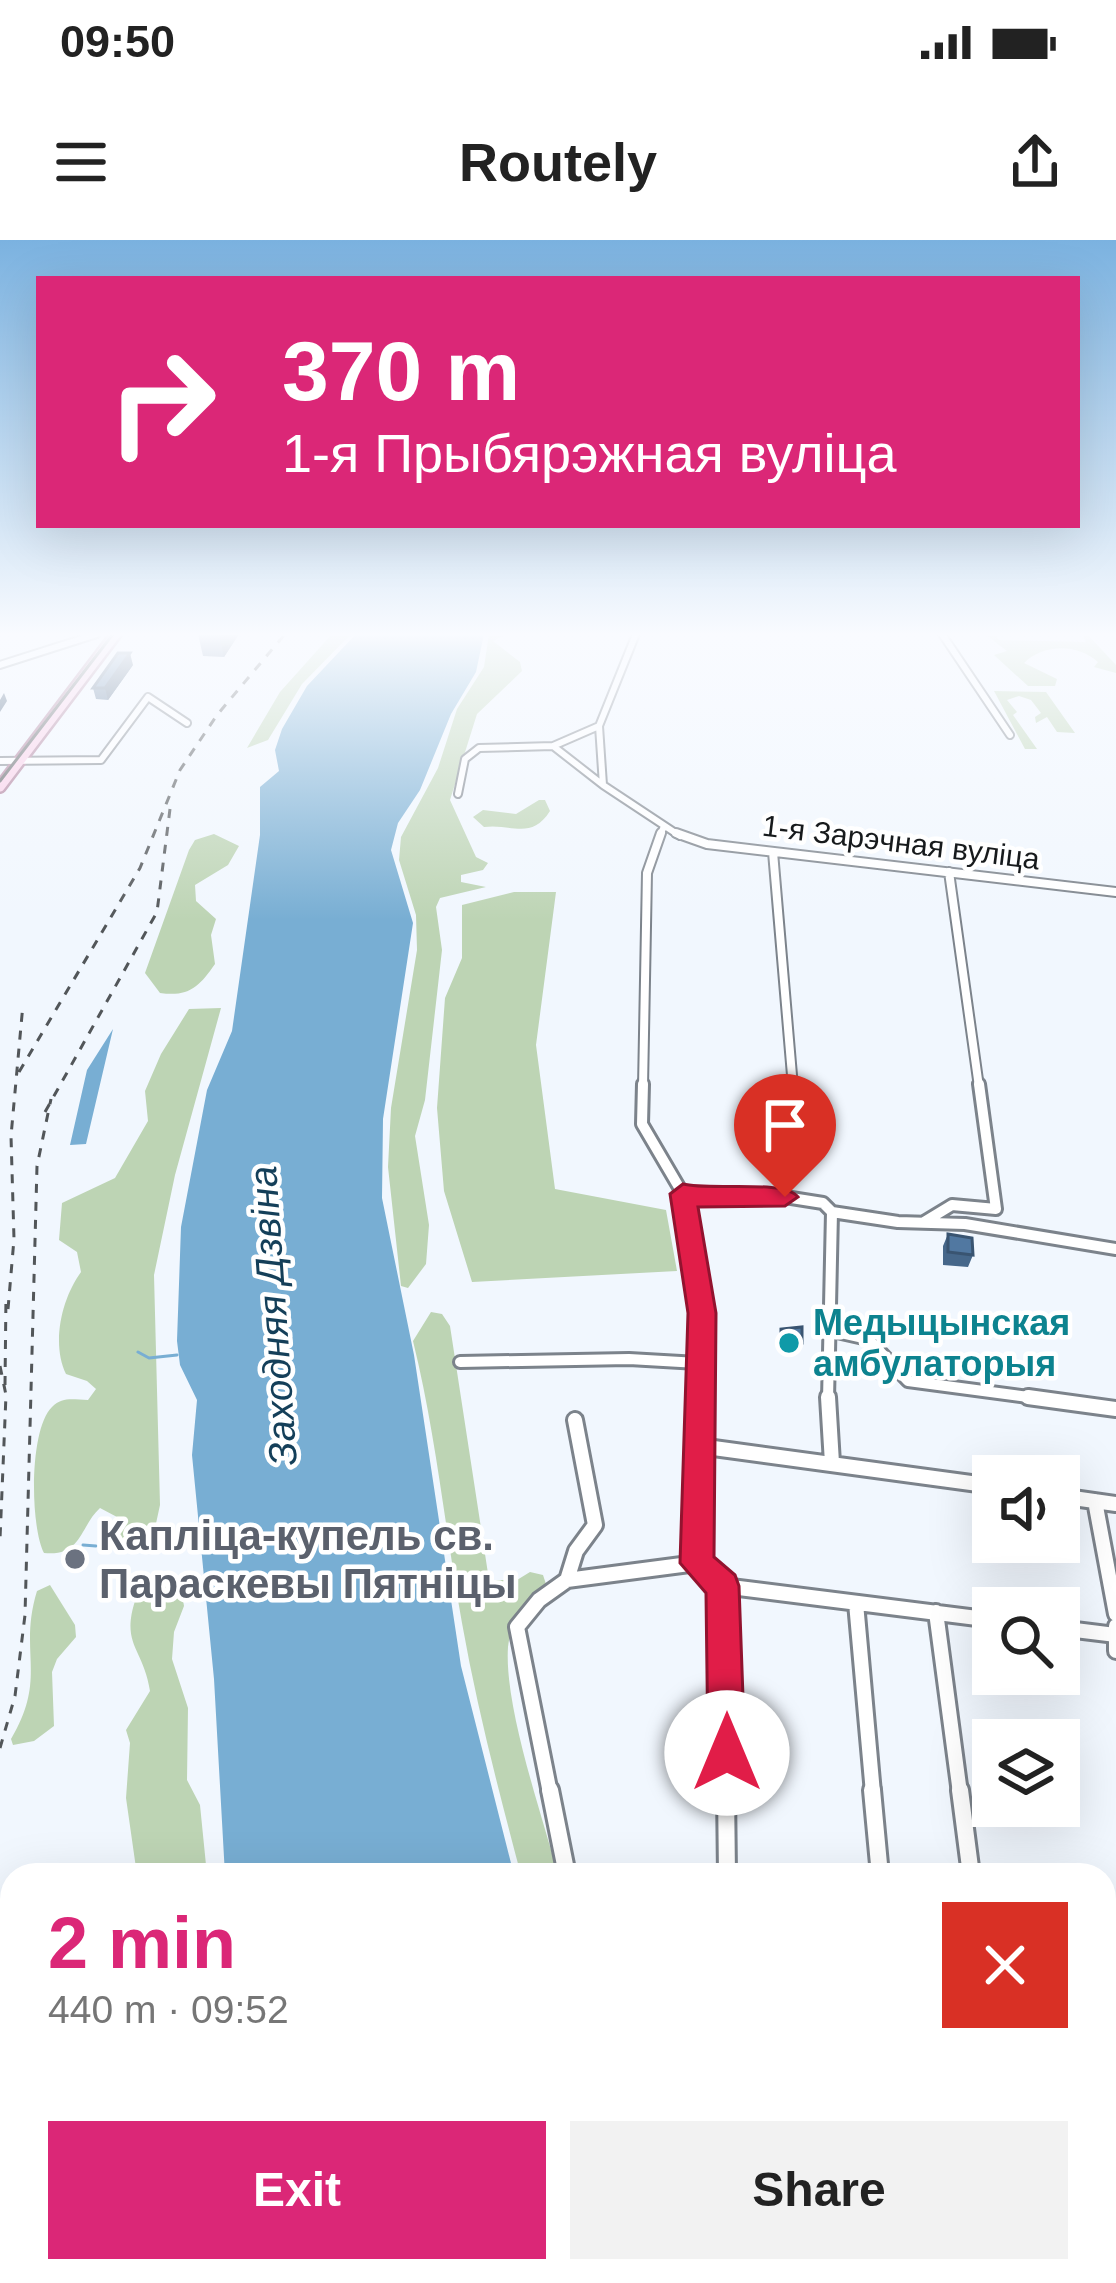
<!DOCTYPE html>
<html lang="en">
<head>
<meta charset="utf-8">
<style>
	body { margin:0; font-family:Helvetica,sans-serif; background:#f2f2f2; color:#222; height:100vh; display:flex; flex-direction:column; font-size:45px; white-space:nowrap }
	* { box-sizing:border-box; margin:0 }
	p { font-size:39px; color:#767676 }
	.icon { flex:none; width:66px; height:66px; fill:none; stroke:currentColor; stroke-width:2; stroke-linecap:round; stroke-linejoin:round }
	.map { position:relative; flex:1; overflow:hidden }
	.panel { position:absolute; left:0px; top:1623px; width:1116px; height:420px; display:flex; flex-direction:column; background:#fff; border-radius:36px 36px 0 0; box-shadow:0 12px 48px #0002 }
	.panel>* { flex:none }
	.hud { position:absolute; left:36px; top:36px; width:1044px; height:252px; border-radius:0px; box-shadow:0 12px 48px #0002; background:#db2777; color:#fff; overflow:hidden }
	.tools { position:absolute; left:972px; top:1215px; display:grid; gap:24px }
	.tools a { display:grid; place-items:center; width:108px; height:108px; border-radius:0px; background:#fff; box-shadow:0 12px 48px #0002; font-size:60px }
	.pin { position:absolute; display:grid; place-items:center; width:102px; height:102px; color:#fff; margin:-123px -51px; border-radius:50% 50% 50% 0; rotate:-45deg; box-shadow:0 0 12px #0007 }
	.pin .icon { rotate:45deg }
	.me { position:absolute; width:132px; margin:-66px; rotate:0deg; stroke-linejoin:round; filter:drop-shadow(0 0 9px #0008) }
	.turn { display:flex; align-items:center; gap:42px; height:252px; padding:0 48px; font-size:54px }
	.turn .icon { width:156px; height:156px; stroke-width:2.5 }
	.turn b { display:block; font-size:84px; line-height:102px }
	.round { display:grid; place-items:center; flex:none; width:126px; height:126px; border-radius:0px; background:#f2f2f2 }
	.headline { display:flex; align-items:center; justify-content:space-between; height:204px; padding:0 48px }
	h1 { font-size:72px; font-weight:700; line-height:90px; color:#db2777 }
	.button { display:flex; gap:24px; margin-top:auto; padding:24px 48px }
	.button a { flex:1; height:138px; border-radius:0px; background:#db2777; color:#fff; font-size:48px; font-weight:700; line-height:138px; text-align:center }
	.button a+a { background:#f2f2f2; color:#222 }
	.status { display:flex; justify-content:space-between; align-items:center; height:84px; padding:0 60px; background:#fff; direction:ltr }
	.status svg { height:33px; fill:currentColor }
	header { display:flex; justify-content:space-between; align-items:center; height:156px; padding:0 48px; background:#fff; font-size:54px; font-weight:700 }
	.map>svg:first-child { display:block }
	.green { fill:#bdd4b4 }
	.water { fill:#78aed3 }
	.lines { fill:none; stroke-linecap:round; stroke-linejoin:round }
	.stream { stroke:#78aed3; stroke-width:3 }
	.minor-far4-casing { stroke:#7c838b; stroke-width:10 }
	.minor-far3-casing { stroke:#7c838b; stroke-width:12 }
	.minor-far2-casing { stroke:#7c838b; stroke-width:16 }
	.minor-far1-casing { stroke:#7c838b; stroke-width:20 }
	.minor-casing { stroke:#7c838b; stroke-width:22 }
	.major-casing { stroke:#aa7795; stroke-width:14 }
	.minor-far4 { stroke:#fff; stroke-width:6 }
	.minor-far3 { stroke:#fff; stroke-width:8 }
	.minor-far2 { stroke:#fff; stroke-width:10 }
	.minor-far1 { stroke:#fff; stroke-width:14 }
	.minor { stroke:#fff; stroke-width:16 }
	.major { stroke:#fbcbe6; stroke-width:9 }
	.tram { stroke:#525659; stroke-width:3 }
	.rail { stroke:#525659; stroke-width:3; stroke-dasharray:9 9; stroke-linecap:butt }
	.wall { fill:#46678a }
	.shaded-wall { fill:#395471 }
	.building { fill:#5178a1; stroke:#395471; stroke-width:3 }
	.route { fill:#e11d48; stroke:#92132f; stroke-width:3 }
	.culture-dot { fill:#0f9aa8; stroke:#fff; stroke-width:4.5 }
	.worship-dot { fill:#6b7280; stroke:#fff; stroke-width:4.5 }
	.labels { text-anchor:middle; dominant-baseline:central; stroke-width:9; stroke-linejoin:round; paint-order:stroke }
	.far-street-label { font-size:30px; fill:#171a1c; stroke:#fff }
	.culture-label { font-size:36px; font-weight:bold; fill:#0d838f; stroke:#fff; text-anchor:start }
	.water-label { font-size:39px; font-style:italic; fill:#143f59; stroke:#fff }
	.near-worship-label { font-size:42px; font-weight:bold; fill:#5b616d; stroke:#fff; text-anchor:start }
</style>
</head>
<body>
<div class="status"><b>09:50</b><svg viewBox="0 0 49 12"><path d="M0 12V9h3v3zM5 12V6h3v6zM10 12V3h3v9zM15 12V0h3v12zM26 1h20v11H26zM47 4h2v5h-2z"/></svg></div>
<header><svg class="icon" aria-label="menu" viewBox="0 0 24 24"><path d="M4 6h16M4 12h16M4 18h16"/></svg>Routely<svg class="icon" aria-label="share" viewBox="0 0 24 24"><path d="M12 15V3M7 8l5-5 5 5M5 13v7h14v-7"/></svg></header>
<div class="map">
<svg width="1116" height="2043" viewBox="0 0 1116 2043">
	<rect width="100%" height="100%" fill="#f1f7fe"/>
	<path class="green" d="M332,394h19l-49,50 -34,56 -21,8 33,-56z
		M489,394h17l-13,7 27,21 2,9 -45,43 -27,86 26,57 12,6 -5,7 -22,5v7l25,5 -46,11 -4,9 6,43 -17,150 -10,36 14,89 -3,39 -18,24 -7,-2 -13,-119 3,-59 26,-158 -1,-35 -17,-55 2,-23 37,-69 19,-59 27,-42z
		M985,394h10l4,6 87,2 -4,-8h5l29,31v8l-22,-6 4,-5c-21,-19 -55,-18 -74,1l33,16 -2,7h-27l-34,-31 13,-4z
		M994,451l52,1 29,41 -18,-1 -10,-15 -11,6 -1,-6 6,-4 -10,-13 -12,-4 -12,4 10,12 -4,3 24,34h-12z
		M539,560h6l5,11c-19,30 -39,12 -66,16l-11,-10 10,-7 33,4z
		M214,594l25,12 -11,19 -33,20 1,16 20,18 -5,16 4,29c-16,23 -26,33 -55,29l-15,-20 44,-123 6,-10z
		M514,652h42l-20,153 19,144 111,21 11,61 -205,11 -28,-91 -7,-83 8,-110 17,-40v-53z
		M221,768l-46,167 -21,100 6,230 -8,37 -27,12 -17,-10 9,-27 -17,-9c-20,18 -18,49 -56,45 -14,-27 -15,-124 8,-146 11,-11 22,-7 36,-7l8,-11 -9,-8 -21,-7c-15,-31 -4,-76 15,-102l-4,-20 -18,-12 3,-37 53,-25 33,-57 -3,-30 16,-37 28,-45z
		M431,1072l11,2 8,12 39,254h28l13,-8 13,3 3,9c-15,18 -36,38 -38,63 -4,60 34,167 50,228h-37c-22,-83 -44,-167 -59,-252 -17,-94 -26,-189 -49,-282z
		M50,1345l25,40 1,12 -19,22 -5,13 2,54 -20,15 -21,4 -2,-6c37,-62 7,-86 26,-148z
		M161,1345l21,9 2,12 -10,26 -2,27 16,49 -1,72 13,25 7,70h-70l-11,-77 4,-55 -4,-13 24,-39c-7,-44 -30,-46 -14,-93z
		M94,2031h123v12h-124z"/>
	<path class="water" d="M356,394h128l-8,38 -25,42 -31,76 -22,33 -7,27 22,73 -30,196 -1,79 32,157 47,311 53,209h-289l-11,-196 -22,-224 5,-55 -17,-35 -3,-24 4,-114 26,-137 25,-59 28,-196v-48l19,-16 -4,-21 7,-21 25,-43z
		M113,789l-27,115 -16,1 17,-75z
		M237,2031h356l1,12h-357z"/>
	<g class="lines">
		<path class="stream" d="M138,1112l11,6 28,-3
			M83,1305l13,1
			M105,1306l95,-14"/>
		<defs>
			<path id="minor-far4" d="M942,394l68,101
				M0,425l97,-31
				M599,486l4,59 77,51
				M599,486l37,-92
				M553,506l46,-20
				M0,521l101,-1 47,-63 39,26
				M458,554l7,-35 14,-11 74,-2 50,39
				M660,596l4,-10"/>
			<path id="minor-far3" d="M676,593l31,11 409,48
				M773,612l20,235
				M949,632l30,215
				M643,847l4,-214 14,-40"/>
			<path id="minor-far2" d="M643,844l-1,40 41,70 19,119 -2,87
				M793,844l1,13
				M683,954l22,5 80,-2 38,6 9,9 66,10 67,2 151,25
				M924,982l28,-17 44,4 -17,-125
				M828,1090l40,9 40,42 143,19
				M460,1122l169,-3 69,4
				M828,1160l4,-188"/>
			<path id="minor-far1" d="M700,1157l-3,166 26,23 3,207
				M828,1157l4,66
				M1028,1157l88,12
				M699,1206l294,40
				M1059,1256l57,8
				M1095,1261l21,113
				M567,1340l130,-17
				M723,1346l270,34
				M856,1363l17,190
				M936,1372l24,181
				M1116,1386v25
				M1059,1388l57,7
				M550,1553l-33,-166 22,-27 28,-20 9,-29 19,-26 -20,-105"/>
			<path id="minor" d="M550,1550l17,85
				M726,1550l1,85
				M872,1550l8,85
				M960,1550l11,85
				M733,2031v12
				M915,2031l1,12
				M1023,2031l2,12"/>
			<path id="major" d="M0,547l116,-153"/>
		</defs>
		<use href="#minor-far4" class="minor-far4-casing"/>
		<use href="#minor-far3" class="minor-far3-casing"/>
		<use href="#minor-far2" class="minor-far2-casing"/>
		<use href="#minor-far1" class="minor-far1-casing"/>
		<use href="#minor" class="minor-casing"/>
		<use href="#major" class="major-casing"/>
		<use href="#minor-far4" class="minor-far4"/>
		<use href="#minor-far3" class="minor-far3"/>
		<use href="#minor-far2" class="minor-far2"/>
		<use href="#minor-far1" class="minor-far1"/>
		<use href="#minor" class="minor"/>
		<use href="#major" class="major"/>
		<path class="tram" d="M0,541l113,-147"/>
		<path class="rail" d="M19,832l121,-204 40,-98 37,-55 68,-81
			M45,872l112,-200 14,-111
			M8,1069l6,-70 -3,-103 12,-132
			M0,1126l6,29 -6,144
			M5,1145l1,-90
			M0,1508l15,-52 10,-81 12,-449 14,-67"/>
	</g>
	<path class="wall" d="M198,394h41l-15,23 -21,-1z
		M133,425l-25,35 -12,-1 -3,-11z
		M948,994l25,21 -5,12 -25,-2v-19z
		M781,1089l21,14 -2,8 -21,-1z"/>
	<path class="shaded-wall" d="M239,394l-15,23 -5,-22z
		M130,413l3,12 -25,35 -3,-12z
		M4,453l3,8 -7,11v-12z
		M8,1666l3,2 -11,30v-11z"/>
	<path class="building" d="M118,413h12l-25,35h-12z
		M948,994l24,4 1,17 -25,-3z
		M802,1087v16l-21,-1v-13z
		M80,1309l-1,11 -14,1 1,-10z
		M0,1664l8,2 -8,21z"/>
	<linearGradient id="sky" x2="0" y2="1"><stop stop-color="#7bb2e0"/><stop offset="0.58" stop-color="#f9fbff"/><stop offset="1" stop-color="#f9fbff" stop-opacity="0"/></linearGradient>
	<rect width="1116" height="680" fill="url(#sky)"/>
	<path class="route" d="M683,944c28,7 101,-5 115,13l-13,9 -87,1 18,106 -2,244 21,18 4,11 6,167 -5,13 -13,6 -13,-6 -6,-13 -2,-160 -26,-30 8,-250 -18,-119z"/>
	<circle class="culture-dot" cx="789" cy="1103" r="12"/>
	<circle class="worship-dot" cx="75" cy="1319" r="12"/>
	<g class="labels">
		<g class="far-street-label">
			<text transform="translate(901 602) rotate(7)">1-я Зарэчная вуліца</text>
		</g>
		<g class="culture-label">
			<text x="813" y="1082">Медыцынская<tspan x="813" dy="41">амбулаторыя</tspan></text>
		</g>
		<g class="water-label">
			<text transform="translate(273 1076) rotate(-94)">Заходняя Дзвіна</text>
		</g>
		<g class="near-worship-label">
			<text x="99" y="1295">Капліца-купель св.<tspan x="99" dy="48">Параскевы Пятніцы</tspan></text>
		</g>
	</g>
</svg>
<div class="tools">
<a><svg class="icon" aria-label="sound" viewBox="0 0 24 24"><path d="M4 9h4l5-4v14l-5-4H4zM17 9q2 3 0 6"/></svg></a>
<a><svg class="icon" aria-label="search" viewBox="0 0 24 24"><circle cx="10" cy="10" r="6"/><path d="M15 15l6 6"/></svg></a>
<a><svg class="icon" aria-label="layers" viewBox="0 0 24 24"><path d="M12 4l9 5-9 5-9-5zM3 14l9 5 9-5"/></svg></a>
</div>
<div class="pin" style="left:785px;top:957px;background:#d93025"><svg class="icon" aria-label="arrive" viewBox="0 0 24 24"><path d="M6 21V4h12l-3 4 3 4H6"/></svg></div>
<svg class="me" style="left:727px;top:1513px" viewBox="-20 -20 40 40"><circle r="19" fill="#fff"/><path d="M0-13L10 11 0 6-10 11z" fill="#e11d48"/></svg>
<div class="hud">
<div class="turn"><svg class="icon" aria-label="right" viewBox="0 0 24 24"><path d="M7 20v-9h11M14 6l5 5-5 5"/></svg><div><b>370 m</b>1-я Прыбярэжная вуліца</div></div>
</div>
<section class="panel">
<div class="headline"><div><h1>2 min</h1><p>440 m · 09:52</p></div><a class="round" style="background:#d93025;color:#fff"><svg class="icon" aria-label="close" viewBox="0 0 24 24"><path d="M6 6l12 12M18 6L6 18"/></svg></a></div>
<div class="button"><a>Exit</a><a>Share</a></div>
</section>
</div>
</body>
</html>
